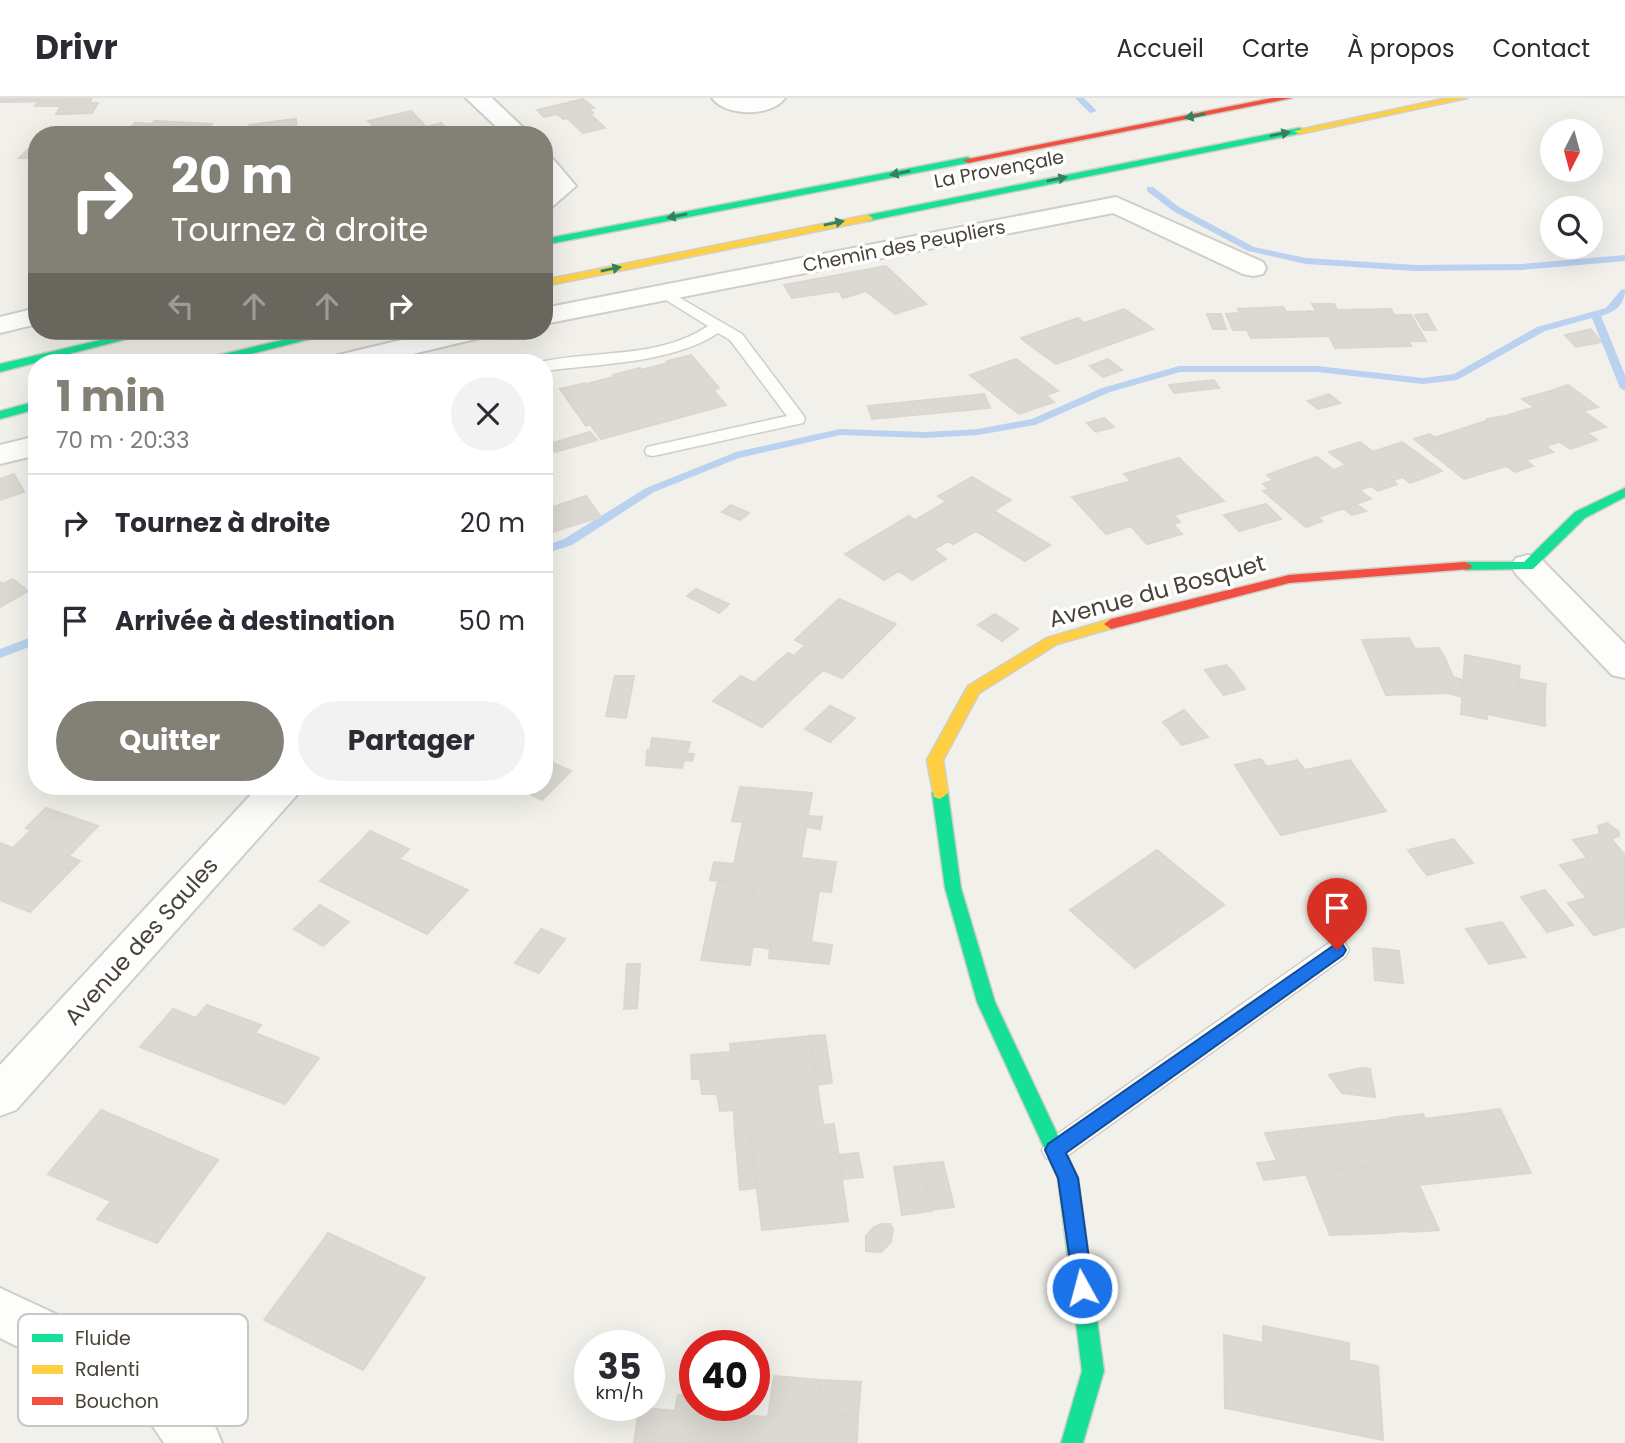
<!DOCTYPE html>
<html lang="fr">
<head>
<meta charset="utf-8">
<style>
	body { margin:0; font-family:Poppins,sans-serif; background:#f2f2f3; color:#2b2b33; height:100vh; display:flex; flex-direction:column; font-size:26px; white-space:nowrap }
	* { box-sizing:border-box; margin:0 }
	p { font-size:23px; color:#7c7c81 }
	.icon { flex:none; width:38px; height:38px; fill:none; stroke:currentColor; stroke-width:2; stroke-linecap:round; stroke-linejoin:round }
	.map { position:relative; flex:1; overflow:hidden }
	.sheet { position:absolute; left:28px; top:256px; width:525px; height:441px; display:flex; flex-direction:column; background:#fff; border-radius:28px; box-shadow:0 7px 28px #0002 }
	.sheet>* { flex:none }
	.top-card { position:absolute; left:28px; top:28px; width:525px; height:214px; border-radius:28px; box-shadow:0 7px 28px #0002; background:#838075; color:#fff; overflow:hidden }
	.needle { width:46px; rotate:186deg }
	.fabs { position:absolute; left:1540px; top:21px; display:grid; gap:14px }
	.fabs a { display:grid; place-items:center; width:63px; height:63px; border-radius:50%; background:#fff; box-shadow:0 7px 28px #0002; font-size:35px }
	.speed { position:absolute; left:574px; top:1232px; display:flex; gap:14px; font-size:35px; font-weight:700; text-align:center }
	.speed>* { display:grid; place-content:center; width:91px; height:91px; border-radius:50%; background:#fff; box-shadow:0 7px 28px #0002; line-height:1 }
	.speed small { font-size:18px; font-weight:400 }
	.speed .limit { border:10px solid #d22; background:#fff; color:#111 }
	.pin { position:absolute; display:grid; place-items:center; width:60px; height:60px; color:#fff; margin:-72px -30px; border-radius:50% 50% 50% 0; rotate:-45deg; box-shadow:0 0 7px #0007 }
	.pin .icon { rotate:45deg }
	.me { position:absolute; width:77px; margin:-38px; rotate:353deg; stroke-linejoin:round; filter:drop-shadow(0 0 5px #0008) }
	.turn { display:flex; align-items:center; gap:24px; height:147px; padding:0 28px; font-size:32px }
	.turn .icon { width:91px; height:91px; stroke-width:2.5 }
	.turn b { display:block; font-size:49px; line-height:60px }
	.lanes { display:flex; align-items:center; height:66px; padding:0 28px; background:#0003; justify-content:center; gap:35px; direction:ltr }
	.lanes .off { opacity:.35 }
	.round { display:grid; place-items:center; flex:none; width:74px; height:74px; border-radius:37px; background:#f2f2f3 }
	.overview { display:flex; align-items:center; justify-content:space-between; height:119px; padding:0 28px }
	h1 { font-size:42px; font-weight:700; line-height:52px; color:#838075 }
	.action { display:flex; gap:14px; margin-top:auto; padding:14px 28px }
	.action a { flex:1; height:80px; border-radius:42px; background:#838075; color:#fff; font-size:28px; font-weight:700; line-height:80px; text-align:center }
	.action a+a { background:#f2f2f3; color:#2b2b33 }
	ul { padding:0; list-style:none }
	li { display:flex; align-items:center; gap:21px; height:98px; padding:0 28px; border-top:2px solid #e1e1e2 }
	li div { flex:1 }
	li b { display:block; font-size:26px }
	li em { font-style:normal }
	header { display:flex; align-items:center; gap:42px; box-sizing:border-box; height:98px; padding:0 35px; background:#fff; border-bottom:2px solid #e1e1e2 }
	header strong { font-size:33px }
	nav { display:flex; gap:38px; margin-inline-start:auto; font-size:24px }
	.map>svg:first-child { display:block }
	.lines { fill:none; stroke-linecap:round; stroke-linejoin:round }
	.stream { fill:#bad2f0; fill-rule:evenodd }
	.building { fill:#dbd9d2; stroke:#d9d7d0; stroke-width:2 }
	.lane-casing { stroke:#cfcec8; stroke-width:3 }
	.street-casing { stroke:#cfcec8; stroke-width:4 }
	.fast-casing { stroke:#d1cfc1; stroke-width:3 }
	.slow-casing { stroke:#d1cfc1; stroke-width:3 }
	.jam-casing { stroke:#d1cfc1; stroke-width:3 }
	.lane { fill:#fdfdfc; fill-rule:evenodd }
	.street { fill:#fdfdfc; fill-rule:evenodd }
	.fast { fill:#16e098; fill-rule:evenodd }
	.slow { fill:#ffcf43; fill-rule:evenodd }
	.jam { fill:#f24e42; fill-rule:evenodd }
	.oneway { fill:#34825d }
	.route { fill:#1a73e8; stroke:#114b97; stroke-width:2 }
	.labels { text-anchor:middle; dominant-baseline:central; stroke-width:7; stroke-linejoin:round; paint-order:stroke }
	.far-street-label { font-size:19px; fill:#484336; stroke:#fff }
	.street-label { font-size:23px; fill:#484336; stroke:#fff }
	.key { fill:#fff; stroke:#c8c7c3; stroke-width:2 }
	.key-label { font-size:19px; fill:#484336 }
</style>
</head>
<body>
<header>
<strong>Drivr</strong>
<nav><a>Accueil</a><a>Carte</a><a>À propos</a><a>Contact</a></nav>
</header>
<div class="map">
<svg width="1625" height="1345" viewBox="0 0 1625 1345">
	<rect width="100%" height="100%" fill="#f1f0ea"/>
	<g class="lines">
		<path class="stream" d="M1075,0h9l13,13 -7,2z
			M1147,89h6l26,20 75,40 52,11 109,7 107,-1 103,-9v6l-103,9 -107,1 -109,-7 -58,-13 -75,-40 -26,-20z
			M1625,191c0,16 -10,23 -24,27l24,59v16l-5,-3 -28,-70 -47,13 -88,49 -34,4 -106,-12h-137l-70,20 -75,33 -57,10 -53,3 -85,-3 -101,23 -85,34 -82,53 -28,9v-8l20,-7 82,-51 90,-36 104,-23 85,3 53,-3 54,-10 70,-31 77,-22h138l106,12 31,-4 83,-47 69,-19 15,-18z
			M37,537v9l-37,14v-9z"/>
	</g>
	<path class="building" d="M0,0h72l-7,16h-9l8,-13 -64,1z
		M72,0h20l-3,5h9l-6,10 -27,1z
		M583,1l11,9 -5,1 4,4h-4l16,15 -22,5 -16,-15 -4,1 -6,-5 -13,3 -7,-7z
		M38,3h26l-3,5h-26z
		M411,13l23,24 -53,-1 -13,-13z
		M296,21l1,16h-67l-1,-4 20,-3v-3z
		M155,23l57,3 -10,11h-79l12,-12 17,1z
		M441,25l11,12h-18l-8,-8z
		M35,45l2,16 -18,-1z
		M886,168l40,38 -31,10 -29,-23 -23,7 -4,-7 -47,7 -8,-13z
		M1312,206h22l3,6 54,-1 3,6 -75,1z
		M1283,209l3,5 30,-1 13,25 -78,2 -4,-8h-14l-7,-16 14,-1 -2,-4z
		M1124,211l29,20 -97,35 -29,-21z
		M1207,216h14l5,15h-13z
		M1427,216l9,16h-12l-9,-15z
		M1411,217l15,26 -94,1 -13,-26z
		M1078,220l6,5 -57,20 -6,-5z
		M1591,231l10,13 -25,5 -11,-12z
		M1408,243l3,5 -76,2 -3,-6z
		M691,257l28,33 -6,2 13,15 -125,34 -11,-15 -4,2 -26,-37 25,-6 5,6 28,-7 -5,-7 27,-7 5,7 27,-7 -5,-7z
		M1016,261l42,32 -12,4 8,7 -35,12 -49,-39z
		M1108,261l14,11 -19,7 -13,-11z
		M668,265l4,5 -27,7 -4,-5z
		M614,279l4,5 -28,7 -4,-5z
		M1214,282l5,8 -45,5 -5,-8z
		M1568,287l30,22 -15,4 23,16 -60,19 7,6 -89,27 -50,-40 16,-5 11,9 56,-17 -10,-7 18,-3 57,-17 -12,-8z
		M1550,293l12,8 -28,8 -12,-8z
		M984,296l6,14 -118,11 -4,-13z
		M1329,296l11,9 -22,6 -10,-8z
		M1104,320l10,9 -18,5 -9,-9z
		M1489,322l8,6 -56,17 -8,-5z
		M590,334l7,8 -42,12 -6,-8z
		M1587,335l10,7 -27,9 -10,-7z
		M1360,344l13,10 -31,10 -13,-10z
		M1402,344l40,29 -32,12 -7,-6 -10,3 4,4 -19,7 -7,-5 -12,4 -25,-20 12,-5 -4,-3z
		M1317,359l54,42 -53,18 4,4 -16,6 -43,-36 6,-2 -6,-5 10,-4 -6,-5z
		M1179,360l15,15 -55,16 -15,-15z
		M1526,362l7,6 -18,6 -8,-6z
		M1194,375l30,28 -50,14 6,7 -41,13 -8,-9 -25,8 -34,-37 59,-16 8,8z
		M14,376l10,18 -24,8v-21z
		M972,379l30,18 -18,10 66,40 -25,16 -49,-30 -23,13 -5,-3 -64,39 -39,-26 64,-38 6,4 48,-28 -8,-5z
		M955,389l8,5 -16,10 -9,-6z
		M1002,397l9,5 -18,11 -9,-6z
		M586,398l15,21 -30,9 -15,-20z
		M1266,406l15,15 -42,12 -15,-16z
		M1356,406l10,7 -14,4 -8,-6z
		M731,407l18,8 -9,7 -18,-8z
		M556,408l15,20 -27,9v-25z
		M1174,427l8,9 -35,10 -8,-9z
		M933,451l13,10 -34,21 -13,-9z
		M13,481l15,12 -28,16v-25l3,2z
		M696,491l17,8 -10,7 -16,-8z
		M713,499l16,7 -10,9 -16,-9z
		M839,501l57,25 -54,54 -19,-8 -61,57 -49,-26 28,-25 13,7 34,-30 6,3 11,-11 -10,-5z
		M995,516l23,15 -16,12 -24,-16z
		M1409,540l11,21 25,-1 8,19 10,3 -1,17 -14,-4 -62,2 -24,-55z
		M1439,550l6,10 -25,1 -6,-10z
		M1465,557l55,11 -2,21 27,6v33l-58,-12v5l-26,-5z
		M1226,567l9,10 -22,6 -8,-11z
		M1235,577l10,14 -21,6 -11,-14z
		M615,578h19l-8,42 -20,-2z
		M1519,581l27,5 -1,9 -27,-6z
		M830,608l25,12 -25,24 -25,-13z
		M1184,612l24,27 -26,8 -19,-23z
		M652,640l38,4 -3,11 -37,-2z
		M647,652l3,1 44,3 -2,7 -8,-1 -2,8 -36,-3z
		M544,661l27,12 -29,29 -22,-11 3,-3h21z
		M1261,661l17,24 -27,7 -16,-25z
		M1297,662l8,10 45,-10 36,51 -105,24 -30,-45 27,-7 -12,-16z
		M740,689l72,6 -11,65 35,4 -5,30 -12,-1 -8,51 21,3 -3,19 -60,-6 2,-19 -17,-2 -4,28 -49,-5 13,-61 37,3 4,-18 -45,-4 4,-18 20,2 9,-42 -11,-1z
		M46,710l52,18 -38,39 12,4 -42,43 -30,-12v-57l13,5 18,-18 -5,-2z
		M809,718l13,1 -2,12 -14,-2z
		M1607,725l12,9v4l-8,3 14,16v71l-12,4 -53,-65 27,-7 -14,-18 27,-6 -2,-8z
		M370,733l39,18 -10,10 -39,-17z
		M1453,741l20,24 -46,12 -19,-25z
		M360,744l39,17 69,31 -41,44 -107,-53z
		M1157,752l67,55 -89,63 -65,-58z
		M69,758l11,5 -8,8 -12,-4z
		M718,783l37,3 -4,18 -37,-3z
		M1545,792l28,35 -26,7 -26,-35z
		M1587,800l26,32 -19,5 -26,-32z
		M320,807l29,17 -26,24 -29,-17z
		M1502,824l23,35 -36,7 -23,-35z
		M541,831l24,10 -26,34 -24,-10z
		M754,839l17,2 -1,10 -17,-3z
		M1373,850l26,3 4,32 -28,-3z
		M627,866h13l-1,16h-13z
		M626,882h13l-2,28 -13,1z
		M207,907l54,20 -6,8 64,25 -34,46 -145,-57 33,-38 23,9z
		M825,937l7,48 -15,2 -7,-49z
		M810,938l13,89 11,-1 14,97 -86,9 -12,-97 -15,1 -2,-42 -31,2 -2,-15h-8l-1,-24 40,-3 -1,-8z
		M1362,970l8,1 5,28 -33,-4 -13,-18z
		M733,994l1,18 -14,1 -3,-18z
		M1500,1011l31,64 -112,12 -30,-67 34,-4 2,5z
		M101,1012l117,50 -61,83 -60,-24 14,-18 -63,-27z
		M1389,1021l30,66 -37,5 -11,-24 -107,14 -7,-17 20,-2 -12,-28z
		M750,1035l6,55 -16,2 -5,-56z
		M858,1055l5,24 -20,2 -4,-24z
		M943,1064l11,45 -22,3 -11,-46z
		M921,1066l11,47 -30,4 -8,-48z
		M1371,1068l11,24 37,-5 11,25 -30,4 8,17 -23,2 -28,-66z
		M1357,1069l28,66 -55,2 -24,-61z
		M1430,1112l9,20 -31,2 -8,-18z
		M882,1126h8l3,5 -2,13 -10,10 -15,-1v-15l8,-9z
		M328,1135l97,45 -9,13 -97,-45z
		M319,1148l97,45 -53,79 -99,-50z
		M1263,1228l86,17v17l-86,-17z
		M1224,1237l154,31 5,74 -158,-32z
		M774,1278l46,4 -2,32 40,4 -1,27h-223l5,-36 36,4 3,-16 17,1v9h35v9l38,3z
		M820,1282l41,2 -3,34 -40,-4z"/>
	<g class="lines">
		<defs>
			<path id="lane" d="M663,190l79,46 61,81 2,4 -2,4 -150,33 -6,-1 -2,-4 2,-4 140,-31 -57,-76 -12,-7c-44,30 -121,31 -174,38v-9h-4c54,-12 120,-3 168,-36l-50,-31 -2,-3 2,-3z
				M1337,843l8,2 4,7 -4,7 -281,201 -9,3 -9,-3 -4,-8 4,-8 283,-199z"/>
			<path id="street" d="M466,0h26l39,37h-26z
				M712,0h73c-14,19 -59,19 -73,0z
				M544,59l9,2 23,27 -23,20 -9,3v-21l5,-3 -5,-5z
				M1116,99l147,65 3,6 -3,6 -10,2 -10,-2 -130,-61 -569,111v-16z
				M37,210v16l-37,9v-16z
				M439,233h49l-4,6 -105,25h-50l5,-6z
				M37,338v19l-37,9v-19z
				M1528,457l12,3 85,86v34l-13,-3 -96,-101 -5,-8 5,-8z
				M259,688h42l-5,10 -280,314 -16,6v-51z
				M0,1190l178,83 36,53 8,19h-58l-24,-36 -140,-69z"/>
			<path id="fast" d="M1299,30l3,1v4l-434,88 -5,-3 5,-3z
				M968,59l5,3 -1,2 -428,83v-6z
				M138,233h19l-157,41v-8z
				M322,233h19l-121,31h-20l2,-3z
				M37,303v8l-37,10v-8z
				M1625,390v9l-40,21 -52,51 -68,1 -7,-4 7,-4h59l51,-50z
				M940,689l8,6 13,95 34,114 83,176 26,193 -21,72h-22l21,-72 -24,-193 -81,-176 -32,-114 -13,-95z"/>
			<path id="slow" d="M1448,0h19l-168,36 -5,-3z
				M868,117l5,3 -1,2 -328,66v-6z
				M1111,521l7,5 -2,3 -59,17 -78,49 -36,67 5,33 -8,6 -6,-2 -7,-37 41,-74 79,-48z"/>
			<path id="jam" d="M1272,0h20l-324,65 -5,-3z
				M1465,464l7,4 -2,3 -181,14 -178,46 -7,-5 7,-5 178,-44z"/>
		</defs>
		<use href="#lane" class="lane-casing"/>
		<use href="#street" class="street-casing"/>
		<use href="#fast" class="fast-casing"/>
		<use href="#slow" class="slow-casing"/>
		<use href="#jam" class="jam-casing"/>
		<use href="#lane" class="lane"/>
		<use href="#street" class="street"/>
		<use href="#fast" class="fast"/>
		<use href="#slow" class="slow"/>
		<use href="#jam" class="jam"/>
	</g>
	<defs><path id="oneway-solid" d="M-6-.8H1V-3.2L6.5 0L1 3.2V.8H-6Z" transform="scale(1.75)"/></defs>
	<g class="oneway">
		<use href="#oneway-solid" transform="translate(1195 18) rotate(169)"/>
		<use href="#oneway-solid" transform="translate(1280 36) rotate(-11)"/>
		<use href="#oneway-solid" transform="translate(900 75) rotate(169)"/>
		<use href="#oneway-solid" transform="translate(1057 81) rotate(-11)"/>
		<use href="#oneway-solid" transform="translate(677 118) rotate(169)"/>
		<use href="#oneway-solid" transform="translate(834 125) rotate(-12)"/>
		<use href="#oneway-solid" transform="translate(611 171) rotate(-12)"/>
	</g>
	<path class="route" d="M1337,845l6,2 3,5 -3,5 -277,198 12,25 15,110 -3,7 -8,3 -7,-3 -17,-117 -13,-28 3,-6z"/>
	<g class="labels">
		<g class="far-street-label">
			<text transform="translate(999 71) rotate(-11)">La Provençale</text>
			<text transform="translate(904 148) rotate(-11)">Chemin des Peupliers</text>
		</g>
		<g class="street-label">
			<text transform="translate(1157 493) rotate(-15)">Avenue du Bosquet</text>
			<text transform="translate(141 843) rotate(-48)">Avenue des Saules</text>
		</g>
	</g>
	<rect x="18" y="1216" width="230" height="112" rx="10" class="key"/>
	<rect x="32" y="1236" width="31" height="8" fill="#16e098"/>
	<rect x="32" y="1267" width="31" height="9" fill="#ffcf43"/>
	<rect x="32" y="1299" width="31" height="8" fill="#f24e42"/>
	<g class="key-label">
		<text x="75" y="1247">Fluide</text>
		<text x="75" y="1278">Ralenti</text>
		<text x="75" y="1310">Bouchon</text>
	</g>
</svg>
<div class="fabs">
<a><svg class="needle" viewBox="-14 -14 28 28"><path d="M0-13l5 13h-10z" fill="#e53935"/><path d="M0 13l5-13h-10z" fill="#7c7c81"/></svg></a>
<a><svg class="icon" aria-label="search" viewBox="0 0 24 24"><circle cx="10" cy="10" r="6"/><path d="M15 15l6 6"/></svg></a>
</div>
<div class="speed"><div>35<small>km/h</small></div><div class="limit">40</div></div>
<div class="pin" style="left:1337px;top:852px;background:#d93025"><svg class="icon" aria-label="arrive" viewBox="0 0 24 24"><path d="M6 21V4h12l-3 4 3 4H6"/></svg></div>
<svg class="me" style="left:1082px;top:1190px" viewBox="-20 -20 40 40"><circle r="17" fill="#1a73e8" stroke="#fff" stroke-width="3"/><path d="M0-11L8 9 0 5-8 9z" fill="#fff"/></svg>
<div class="top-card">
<div class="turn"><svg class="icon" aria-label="right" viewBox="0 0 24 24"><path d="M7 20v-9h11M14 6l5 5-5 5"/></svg><div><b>20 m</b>Tournez à droite</div></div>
<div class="lanes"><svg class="icon off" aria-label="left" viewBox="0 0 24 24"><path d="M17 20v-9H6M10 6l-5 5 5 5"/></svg><svg class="icon off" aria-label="ahead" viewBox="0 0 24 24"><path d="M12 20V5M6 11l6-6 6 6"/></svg><svg class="icon off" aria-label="ahead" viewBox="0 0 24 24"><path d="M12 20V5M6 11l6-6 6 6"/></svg><svg class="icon" aria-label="right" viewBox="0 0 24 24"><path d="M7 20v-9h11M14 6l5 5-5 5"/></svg></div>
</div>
<section class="sheet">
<div class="overview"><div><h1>1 min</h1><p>70 m · 20:33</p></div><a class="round"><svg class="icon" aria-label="close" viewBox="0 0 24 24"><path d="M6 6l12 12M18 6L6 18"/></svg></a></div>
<ul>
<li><svg class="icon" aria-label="right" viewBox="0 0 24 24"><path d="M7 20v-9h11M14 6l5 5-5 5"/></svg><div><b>Tournez à droite</b></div><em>20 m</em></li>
<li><svg class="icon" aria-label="arrive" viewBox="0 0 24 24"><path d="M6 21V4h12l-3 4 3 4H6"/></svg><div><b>Arrivée à destination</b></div><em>50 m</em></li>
</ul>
<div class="action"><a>Quitter</a><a>Partager</a></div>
</section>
</div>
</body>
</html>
